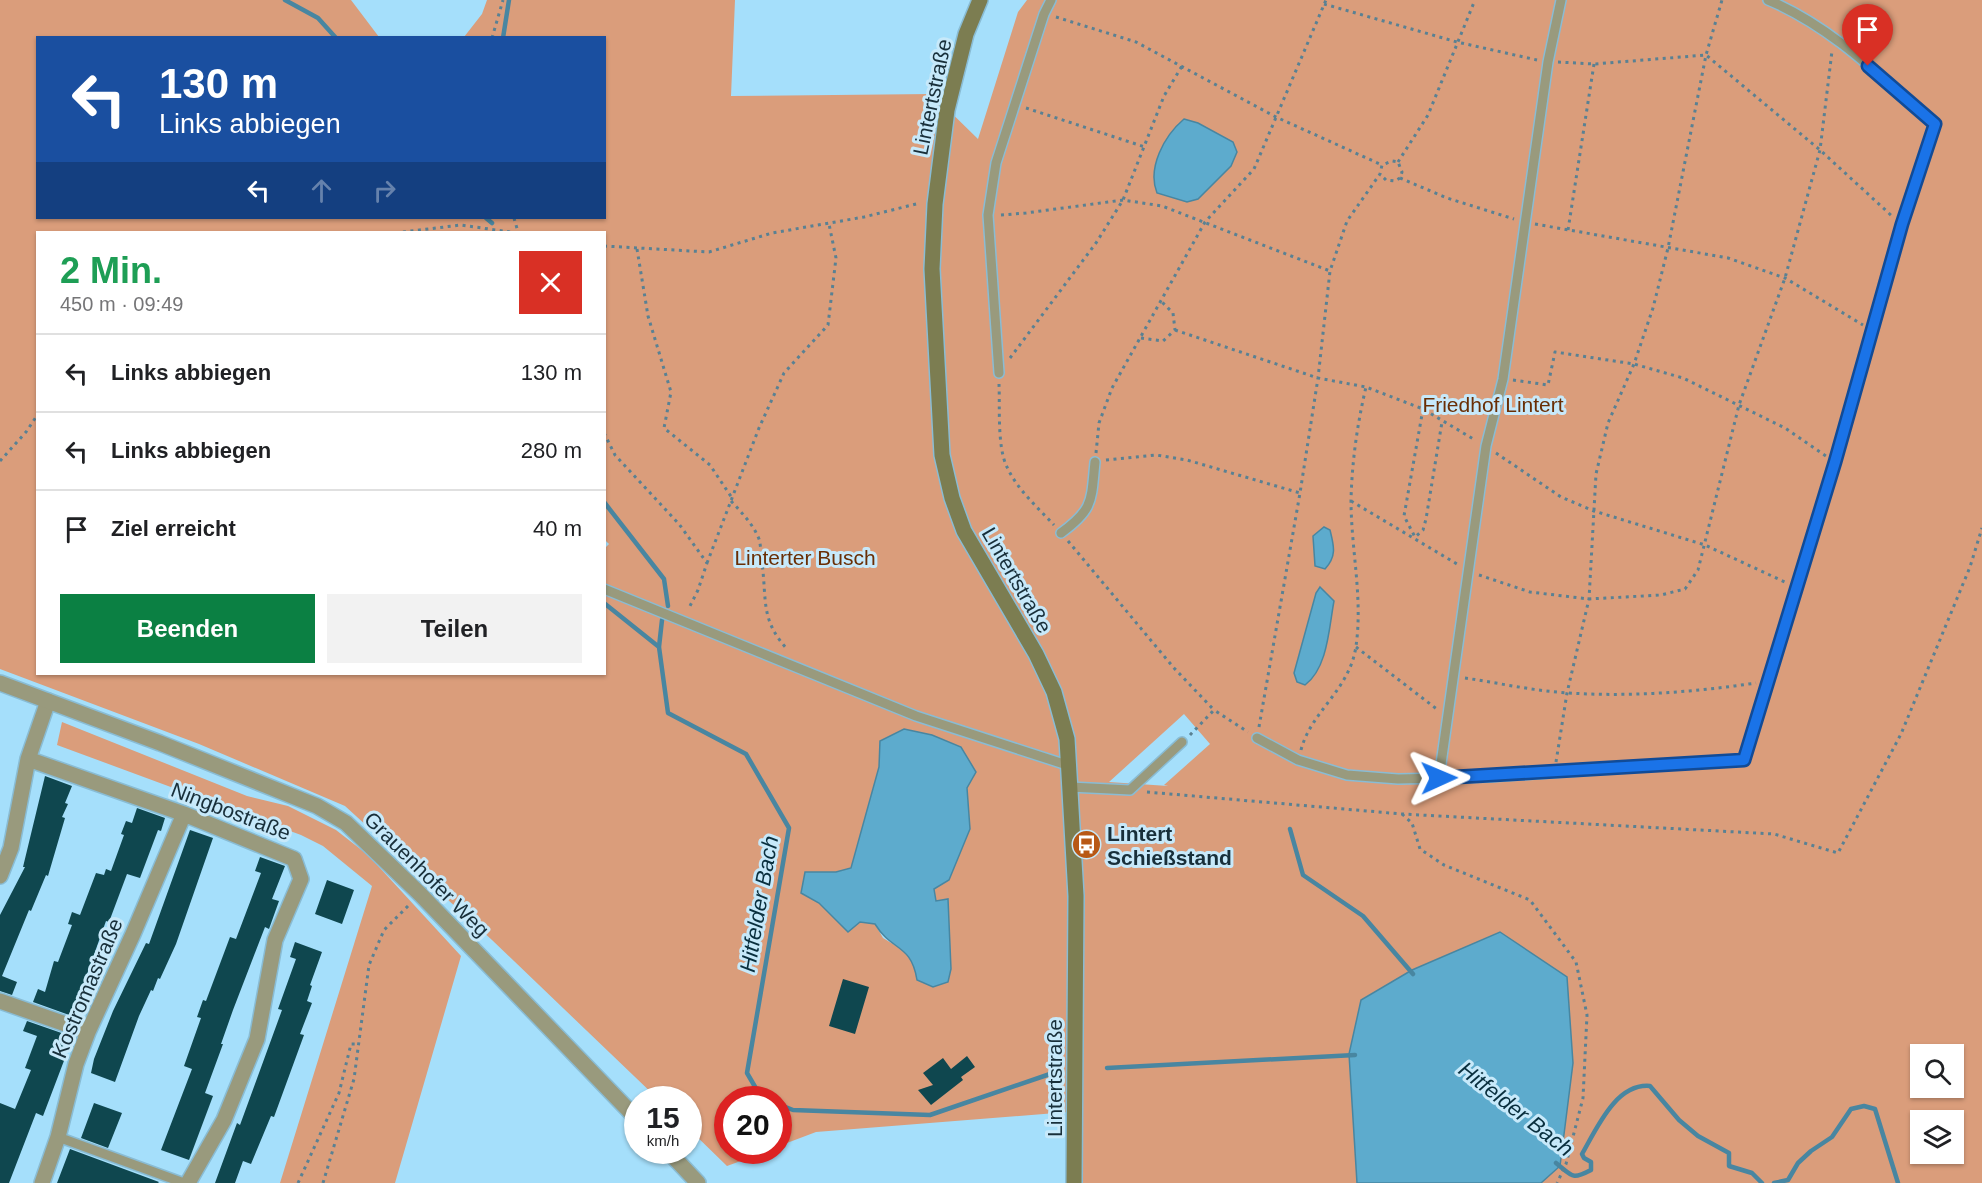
<!DOCTYPE html>
<html lang="de">
<head>
<meta charset="utf-8">
<style>
	body { margin:0; font-family:Arial,sans-serif; background:#f2f2f2; color:#202124; height:100vh; display:flex; flex-direction:column; font-size:22px; white-space:nowrap }
	* { box-sizing:border-box; margin:0 }
	p { font-size:20px; color:#757577 }
	.icon { flex:none; width:33px; height:33px; fill:none; stroke:currentColor; stroke-width:2; stroke-linecap:round; stroke-linejoin:round }
	.map { position:relative; flex:1; overflow:hidden }
	.side { position:absolute; left:36px; top:231px; width:570px; height:444px; display:flex; flex-direction:column; background:#fff; border-radius:0px; box-shadow:0 2px 4px #0004 }
	.side>* { flex:none }
	.guide { position:absolute; left:36px; top:36px; width:570px; height:183px; border-radius:0px; box-shadow:0 2px 4px #0004; background:#1a4fa0; color:#fff; overflow:hidden }
	.fabs { position:absolute; left:1910px; top:1044px; display:grid; gap:12px }
	.fabs a { display:grid; place-items:center; width:54px; height:54px; border-radius:0px; background:#fff; box-shadow:0 2px 4px #0004; font-size:30px }
	.speed { position:absolute; left:624px; top:1086px; display:flex; gap:12px; font-size:30px; font-weight:700; text-align:center }
	.speed>* { display:grid; place-content:center; width:78px; height:78px; border-radius:50%; background:#fff; box-shadow:0 2px 4px #0004; line-height:1 }
	.speed small { font-size:15px; font-weight:400 }
	.speed .limit { border:9px solid #d22; background:#fff; color:#111 }
	.pin { position:absolute; display:grid; place-items:center; width:51px; height:51px; color:#fff; margin:-62px -26px; border-radius:50% 50% 50% 0; rotate:-45deg; box-shadow:0 0 6px #0007 }
	.pin .icon { rotate:45deg }
	.me { position:absolute; width:66px; margin:-33px; rotate:89deg; stroke-linejoin:round; filter:drop-shadow(0 0 4px #0008) }
	.turn { display:flex; align-items:center; gap:21px; height:126px; padding:0 24px; font-size:27px }
	.turn .icon { width:78px; height:78px; stroke-width:2.5 }
	.turn b { display:block; font-size:42px; line-height:51px }
	.lanes { display:flex; align-items:center; height:57px; padding:0 24px; background:#0003; justify-content:center; gap:30px; direction:ltr }
	.lanes .off { opacity:.35 }
	.round { display:grid; place-items:center; flex:none; width:63px; height:63px; border-radius:0px; background:#f2f2f2 }
	.summary { display:flex; align-items:center; justify-content:space-between; height:102px; padding:0 24px }
	h1 { font-size:36px; font-weight:700; line-height:45px; color:#1e9e55 }
	.primary-button { display:flex; gap:12px; margin-top:auto; padding:12px 24px }
	.primary-button a { flex:1; height:69px; border-radius:0px; background:#0b8043; color:#fff; font-size:24px; font-weight:700; line-height:69px; text-align:center }
	.primary-button a+a { background:#f2f2f2; color:#202124 }
	ul { padding:0; list-style:none }
	li { display:flex; align-items:center; gap:18px; height:78px; padding:0 24px; border-top:2px solid #e0e0e0 }
	li div { flex:1 }
	li b { display:block; font-size:22px }
	li em { font-style:normal }
	.map>svg:first-child { display:block }
	.green { fill:#da9d7b; fill-rule:evenodd }
	.water { fill:#5dabcd; stroke:#4886a1; stroke-width:1.5 }
	.lines { fill:none; stroke-linecap:round; stroke-linejoin:round }
	.stream { stroke:#4886a1; stroke-width:4.5 }
	.building { fill:#0f474f }
	.service-casing { stroke:#89bcd4; stroke-width:12 }
	.minor-casing { stroke:#89bcd4; stroke-width:18 }
	.tertiary-casing { stroke:#89bcd4; stroke-width:18 }
	.secondary-casing { stroke:#89bcd4; stroke-width:18 }
	.path { stroke:#598193; stroke-width:3; stroke-dasharray:3 4.5; stroke-linecap:butt }
	.service { stroke:#999a7d; stroke-width:9 }
	.minor { stroke:#999a7d; stroke-width:15 }
	.tertiary { stroke:#999a7d; stroke-width:15 }
	.secondary { stroke:#7c7d51; stroke-width:15 }
	.route-casing { stroke:#114b97; stroke-width:15 }
	.route { stroke:#1a73e8; stroke-width:10 }
	.labels { text-anchor:middle; dominant-baseline:central; stroke-width:6; stroke-linejoin:round; paint-order:stroke }
	.street-label { font-size:21px; fill:#182f3a; stroke:#c7e9fa }
	.park-label { font-size:21px; fill:#692e04; stroke:#c7e9fa }
	.poi-label { font-size:21px; font-weight:bold; fill:#182f3a; stroke:#c7e9fa; text-anchor:start }
	.water-label { font-size:22px; font-style:italic; fill:#092f3e; stroke:#c7e9fa }
</style>
</head>
<body>
<div class="map">
<svg width="1982" height="1183" viewBox="0 0 1982 1183">
	<rect width="100%" height="100%" fill="#a5dffb"/>
	<path class="green" d="M0,0h351l28,37 -341,1v180h566v-180l-140,-1 18,-23 5,-14h248l-4,96 201,-2 46,45 40,-127 9,-12h955v1183h-441l19,-17 -211,-112 8,129h-291l2,-71 -252,20 -37,14 -1,-46h-50v50l40,1 -41,15 -38,-37 -1,-29 -30,-1 -166,-159 -147,-134 -146,-62 -199,-75zM38,232h566v307l5,5 -5,5v125h-566zM1184,714l26,30 -46,41 4,1 -59,-4zM881,741l94,31 -8,16 3,41 -36,60 2,12 12,-1 3,69 -36,-3 -7,-13 -25,-15 -8,-14 -15,-2 -12,10 -29,-29 -18,-10 4,-21h31l15,-4 28,-101zM1920,1054h33v34h-33zM1920,1120h33v34h-33z
		M62,722l185,74 41,10 48,24 32,25 93,101 -66,227h-115l92,-297 -49,-40 -22,-11 -244,-90z"/>
	<path class="water" d="M1184,119l14,4 35,19 4,10 -6,14 -33,33 -11,3 -30,-9c-10,-25 7,-57 27,-74z
		M1324,527l6,3c4,16 7,26 -5,39l-10,-3 -2,-30z
		M1320,587l14,14c-5,26 -6,67 -29,84l-8,-3 -3,-9 22,-80z
		M904,729l28,6 29,12 15,25 -9,16 3,41 -21,51 -15,9 2,12 12,-2 3,70 -3,13 -15,5 -16,-7c-6,-37 -25,-28 -42,-56l-15,-2 -12,10 -29,-29 -18,-10 4,-21h31l15,-4 28,-101 1,-26z
		M1500,932l67,45 6,86 -13,103 -19,17h-184l-8,-129 12,-54 51,-30z"/>
	<g class="lines">
		<path class="stream" d="M285,0l33,18 18,20
			M503,38l6,-38
			M486,218l6,5
			M604,502l60,77 4,27
			M604,603l55,44
			M662,620l-3,27 9,66 78,41 43,74 -42,245 14,24 7,3
			M1290,829l13,46 60,41 50,58
			M1107,1068l248,-13
			M778,1104l15,6 137,5 120,-41
			M1556,1163c17,14 16,17 35,7v-8l-7,-4 -2,-4c15,-26 34,-71 68,-68l29,34 19,16 31,17v13l23,7 10,10
			M1774,1183l14,-3 10,-17 13,-12 21,-14 19,-28 13,-3 11,3 23,74"/>
	</g>
	<path class="building" d="M45,776l27,10 -7,17 3,1 -6,13 3,1 -17,58 -2,-1 -15,36 -2,-1 -27,66 15,6 -5,13 -12,-4v-76l25,-48h-2z
		M137,808l28,10 -4,13 -3,-1 -18,48 -13,-4 -18,48 -3,-1 -34,95 -39,-14 5,-13 7,3 9,-31 4,1 14,-37 -4,-1 4,-12 8,3 16,-42 8,2 2,-6 5,2 13,-36 -3,-1 5,-13 6,2z
		M190,830l23,8 -37,106 -16,35 -2,-1 -5,13 -2,-1 -12,26 -24,66 -24,-9 3,-14 19,-48 33,-68 3,1z
		M260,857l25,9 -13,33 7,2 -10,28 -4,-2 -32,83 -12,34h2l-18,49 8,3 -24,64 -28,-10 31,-81 -8,-3 17,-48 -4,-1 6,-17 3,1 24,-64 6,2 25,-66 -6,-2z
		M327,880l27,10 -12,34 -27,-10z
		M295,942l27,10 -12,33 2,1 -5,15 5,2 -12,31 4,1 -30,82 -3,-1 -20,48 -8,-3 -8,22h-20l22,-60 3,2 42,-115 -4,-1 18,-50 -6,-2z
		M843,979l26,8 -14,47 -26,-8z
		M27,1021l46,16 -30,79 -7,-3 -27,70h-9v-80l15,6 16,-39 -6,-2 12,-32 -14,-5z
		M967,1056l8,11 -14,10 2,3 -32,25 -13,-15 15,-5 -10,-12 20,-15 8,11z
		M94,1103l28,10 -14,35 -27,-10z
		M70,1149l89,33 -1,1h-101z"/>
	<g class="lines">
		<defs>
			<path id="service" d="M999,373l-11,-158 8,-52 48,-149 7,-14
				M1061,533c33,-24 30,-32 34,-71
				M604,589l312,127 154,50
				M1257,738l41,22 49,15 51,4 92,-2 254,-17 91,-298 67,-238 33,-100c-52,-45 -102,-97 -167,-124
				M1439,778l47,-332 17,-67 45,-317 13,-62
				M1070,787l60,3 52,-48
				M58,1137l126,46"/>
			<path id="minor" d="M28,759l156,55 110,45 7,20 -26,61 -18,99 -33,81 -36,63
				M0,876l11,-28 17,-89 20,-58
				M0,1001l88,31
				M42,1183l16,-46 18,-73 12,-32 45,-98 51,-120"/>
			<path id="tertiary" d="M0,683l160,60 157,63 29,17 74,71 218,226
				M667,1150l31,33"/>
			<path id="secondary" d="M980,0l-14,34 -19,76 -12,94 -3,65 10,186 10,43 12,33 72,123 18,38 13,47 9,157 -2,287"/>
		</defs>
		<use href="#service" class="service-casing"/>
		<use href="#minor" class="minor-casing"/>
		<use href="#tertiary" class="tertiary-casing"/>
		<use href="#secondary" class="secondary-casing"/>
		<path class="path" d="M1324,4l133,38 80,18
			M1056,17l80,25 140,75 106,48
			M492,38l11,-38
			M1558,62l36,2 112,-9 114,95 73,67
			M1026,108l119,39
			M1398,162l30,-47 47,-115
			M1400,178l47,20 67,21
			M1001,215l25,-2 97,-13 39,6 168,65
			M514,218l4,14
			M1535,224l193,34 57,20 78,47
			M1568,230l26,-166
			M403,232l58,-7 49,7
			M604,246l105,6 63,-19 92,-16 56,-14
			M637,249l11,67 23,76 -7,36 46,37 22,33
			M1175,330l143,48 48,9 57,22 52,31
			M1141,338l22,3 12,-11 -2,-17 -12,-12
			M1010,358l86,-115 27,-43 41,-104 18,-30
			M1513,380l35,5 7,-33 79,12 49,14 102,50 41,28
			M999,384c1,23 -2,63 8,83 10,22 30,40 47,58
			M1423,409l-19,107 11,21 8,-7 3,-11 16,-97
			M604,433l11,22 64,69 28,39 -9,27 -10,20
			M1096,453l3,-30 13,-35 93,-166 49,-53 72,-169
			M1496,453l65,44 33,14 111,34 82,38
			M1106,460l50,-5 31,5 113,33
			M0,461l26,-29 12,-18
			M731,501c11,12 22,23 28,38 2,7 2,16 3,24 5,37 -2,57 26,87
			M1351,501l106,63
			M1068,541l106,127 40,42
			M707,563l52,-135 25,-55 44,-48 8,-67 -7,-34
			M1479,575l51,17 59,7 72,-4 24,-6 13,-19 41,-165 46,-127 35,-128 12,-99
			M1356,647l82,63
			M1465,678c34,5 69,13 104,15 63,4 125,-1 187,-10
			M1259,727l41,-234 18,-115 12,-107 17,-50 33,-47 2,-9 10,-4 6,1 4,10 -2,6 -5,3 -9,-1 -6,-6
			M1190,735l24,-25 34,22
			M1301,750c10,-39 49,-60 55,-104 7,-48 -5,-97 -5,-146 1,-38 6,-75 15,-113
			M1556,762l11,-69 22,-94 7,-125 12,-51 26,-59 19,-56 15,-60 38,-193 16,-55
			M1147,792l255,22 372,20 64,19 63,-119 69,-167 12,-39
			M1402,814l10,9 8,26 24,16 86,35 46,62 11,53 -4,83 -17,66 -9,19
			M298,1183l41,-90 12,-49h7
			M323,1183l31,-104 15,-114 15,-35 26,-26"/>
		<use href="#service" class="service"/>
		<use href="#minor" class="minor"/>
		<use href="#tertiary" class="tertiary"/>
		<use href="#secondary" class="secondary"/>
	</g>
	<g class="lines">
		<defs>
			<path id="route" d="M1439,778l305,-18 91,-298 67,-238 33,-100 -67,-58"/>
		</defs>
		<use href="#route" class="route-casing"/>
		<use href="#route" class="route"/>
	</g>
	<defs>
		<symbol id="bus-disc" viewBox="-11 -11 22 22"><circle r="9.5" fill="#b85815" stroke="#c7e9fa"/><path d="M-5-6H5V4H4V6H2V4H-2V6H-4V4H-5ZM-3.5-4V0h7V-4ZM-3.5 1.2v1.5H-2V1.2ZM2 1.2v1.5H3.5V1.2Z" fill="#fff"/></symbol>
	</defs>
	<g fill-rule="evenodd">
		<use href="#bus-disc" x="1070" y="828" width="33" height="33"/>
	</g>
	<g class="labels">
		<g class="street-label">
			<text transform="translate(932 97) rotate(-78)">Lintertstraße</text>
			<text transform="translate(1017 580) rotate(60)">Lintertstraße</text>
			<text transform="translate(231 811) rotate(21)">Ningbostraße</text>
			<text transform="translate(427 874) rotate(45)">Grauenhofer Weg</text>
			<text transform="translate(87 988) rotate(-67)">Kostromastraße</text>
			<text transform="translate(1054 1078) rotate(-90)">Lintertstraße</text>
		</g>
		<g class="park-label">
			<text x="1493" y="404">Friedhof Lintert</text>
			<text x="805" y="557">Linterter Busch</text>
		</g>
		<g class="poi-label">
			<text x="1107" y="833">Lintert<tspan x="1107" dy="24">Schießstand</tspan></text>
		</g>
		<g class="water-label">
			<text transform="translate(759 904) rotate(-80)">Hitfelder Bach</text>
			<text transform="translate(1516 1109) rotate(38)">Hitfelder Bach</text>
		</g>
	</g>
</svg>
<div class="fabs">
<a><svg class="icon" aria-label="search" viewBox="0 0 24 24"><circle cx="10" cy="10" r="6"/><path d="M15 15l6 6"/></svg></a>
<a><svg class="icon" aria-label="layers" viewBox="0 0 24 24"><path d="M12 4l9 5-9 5-9-5zM3 14l9 5 9-5"/></svg></a>
</div>
<div class="speed"><div>15<small>km/h</small></div><div class="limit">20</div></div>
<div class="pin" style="left:1868px;top:66px;background:#d93025"><svg class="icon" aria-label="arrive" viewBox="0 0 24 24"><path d="M6 21V4h12l-3 4 3 4H6"/></svg></div>
<svg class="me" style="left:1439px;top:778px" viewBox="-20 -20 40 40"><path d="M0-17L14 15 0 8-14 15z" fill="#1a73e8" stroke="#fff" stroke-width="4"/></svg>
<div class="guide">
<div class="turn"><svg class="icon" aria-label="left" viewBox="0 0 24 24"><path d="M17 20v-9H6M10 6l-5 5 5 5"/></svg><div><b>130 m</b>Links abbiegen</div></div>
<div class="lanes"><svg class="icon" aria-label="left" viewBox="0 0 24 24"><path d="M17 20v-9H6M10 6l-5 5 5 5"/></svg><svg class="icon off" aria-label="ahead" viewBox="0 0 24 24"><path d="M12 20V5M6 11l6-6 6 6"/></svg><svg class="icon off" aria-label="right" viewBox="0 0 24 24"><path d="M7 20v-9h11M14 6l5 5-5 5"/></svg></div>
</div>
<section class="side">
<div class="summary"><div><h1>2 Min.</h1><p>450 m · 09:49</p></div><a class="round" style="background:#d93025;color:#fff"><svg class="icon" aria-label="close" viewBox="0 0 24 24"><path d="M6 6l12 12M18 6L6 18"/></svg></a></div>
<ul>
<li><svg class="icon" aria-label="left" viewBox="0 0 24 24"><path d="M17 20v-9H6M10 6l-5 5 5 5"/></svg><div><b>Links abbiegen</b></div><em>130 m</em></li>
<li><svg class="icon" aria-label="left" viewBox="0 0 24 24"><path d="M17 20v-9H6M10 6l-5 5 5 5"/></svg><div><b>Links abbiegen</b></div><em>280 m</em></li>
<li><svg class="icon" aria-label="arrive" viewBox="0 0 24 24"><path d="M6 21V4h12l-3 4 3 4H6"/></svg><div><b>Ziel erreicht</b></div><em>40 m</em></li>
</ul>
<div class="primary-button"><a>Beenden</a><a>Teilen</a></div>
</section>
</div>
</body>
</html>
